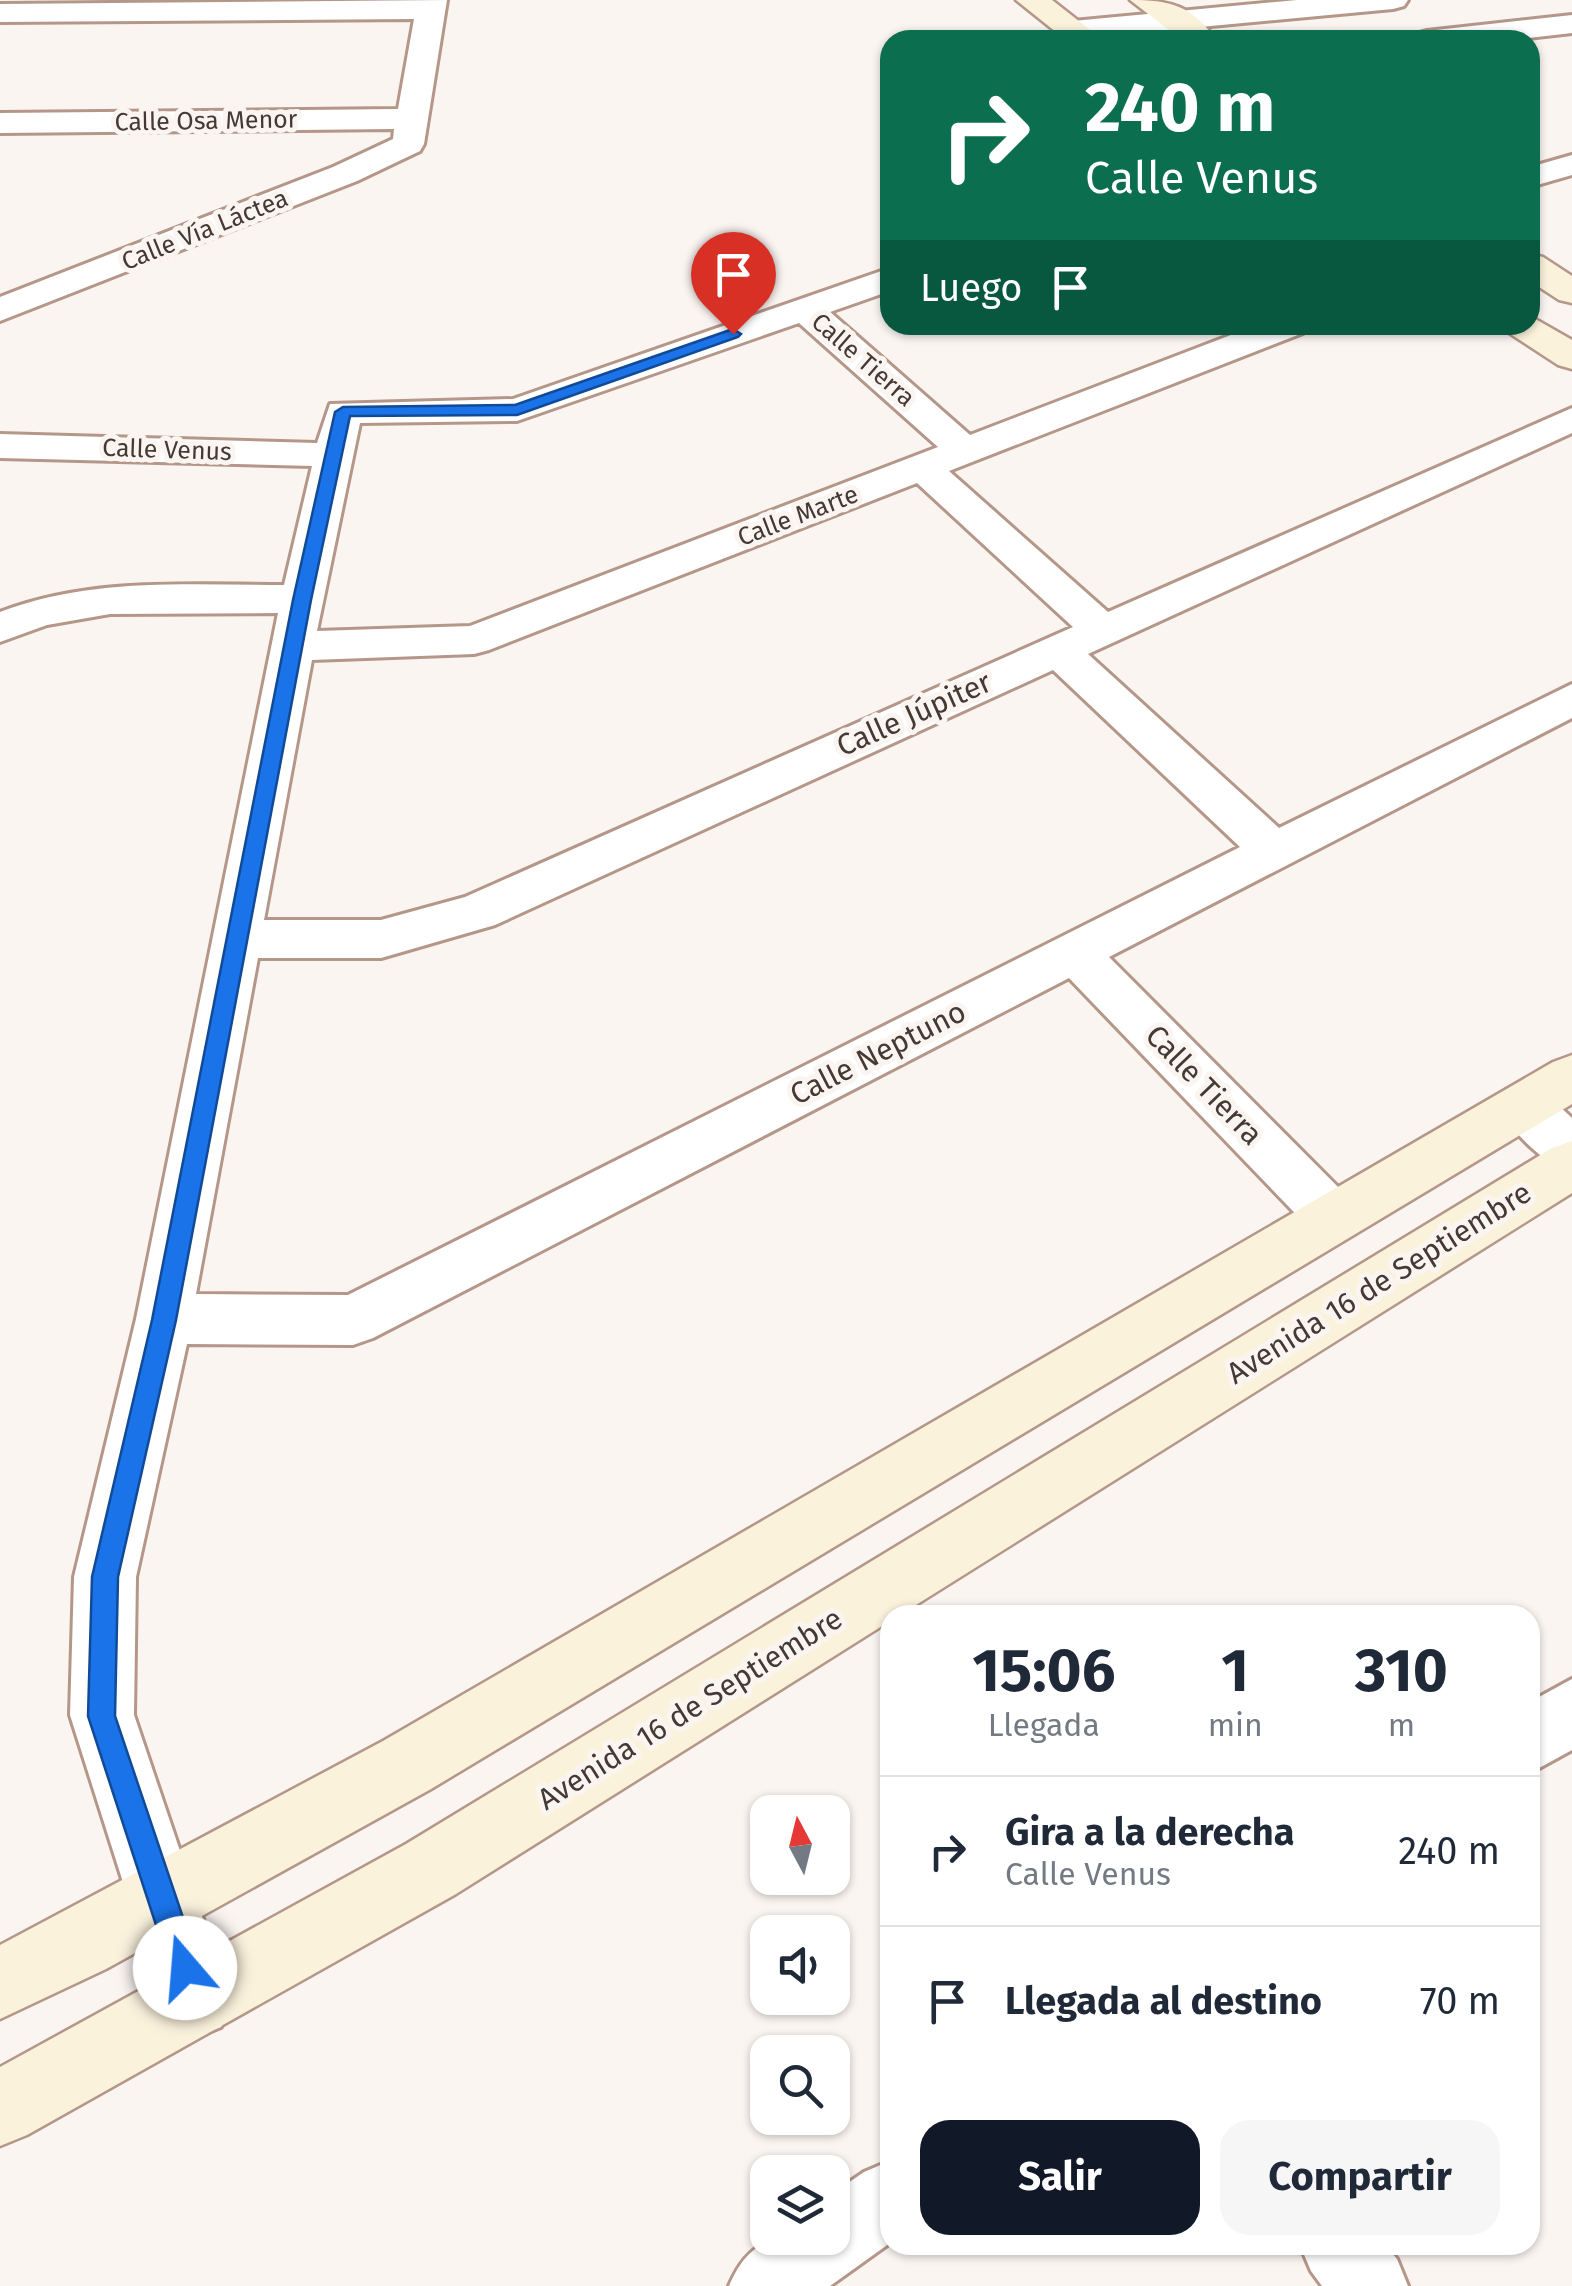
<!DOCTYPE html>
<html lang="es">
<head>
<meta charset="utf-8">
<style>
	body { margin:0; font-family:"Fira Sans",sans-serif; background:#f6f6f7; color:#1f2937; height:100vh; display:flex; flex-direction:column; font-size:38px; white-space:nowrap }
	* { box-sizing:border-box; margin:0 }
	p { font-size:32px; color:#747a83 }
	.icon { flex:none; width:55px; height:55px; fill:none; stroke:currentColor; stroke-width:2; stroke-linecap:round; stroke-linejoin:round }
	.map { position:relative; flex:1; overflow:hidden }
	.sheet { position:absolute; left:880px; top:1605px; width:660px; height:650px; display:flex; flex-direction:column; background:#fff; border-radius:30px; box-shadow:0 2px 8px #0004 }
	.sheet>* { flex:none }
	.hud { position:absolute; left:880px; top:30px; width:660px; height:305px; border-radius:30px; box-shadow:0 2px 8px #0004; background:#0b6e4f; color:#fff; overflow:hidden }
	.needle { width:65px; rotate:353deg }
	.tools { position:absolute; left:750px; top:1795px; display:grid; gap:20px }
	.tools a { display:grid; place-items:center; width:100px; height:100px; border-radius:20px; background:#fff; box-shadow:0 2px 8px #0004; font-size:50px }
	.pin { position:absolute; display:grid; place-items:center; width:85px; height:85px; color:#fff; margin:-102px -42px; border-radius:50% 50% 50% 0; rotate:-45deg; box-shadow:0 0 10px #0007 }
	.pin .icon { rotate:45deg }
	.me { position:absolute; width:110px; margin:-55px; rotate:342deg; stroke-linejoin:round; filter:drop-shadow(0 0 8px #0008) }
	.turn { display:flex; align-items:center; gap:35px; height:210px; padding:0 40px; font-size:45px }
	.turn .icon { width:130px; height:130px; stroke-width:2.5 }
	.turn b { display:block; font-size:70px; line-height:85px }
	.then { display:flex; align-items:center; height:95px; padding:0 40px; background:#0003; gap:20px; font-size:38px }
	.eta { display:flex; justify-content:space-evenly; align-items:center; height:170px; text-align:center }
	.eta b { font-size:60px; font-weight:700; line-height:70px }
	.button { display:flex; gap:20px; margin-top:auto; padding:20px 40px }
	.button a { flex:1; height:115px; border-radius:30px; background:#111827; color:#fff; font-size:40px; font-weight:700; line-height:115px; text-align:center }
	.button a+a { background:#f6f6f7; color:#1f2937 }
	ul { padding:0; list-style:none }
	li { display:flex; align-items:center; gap:30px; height:150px; padding:0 40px; border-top:2px solid #e0e1e3 }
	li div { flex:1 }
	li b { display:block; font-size:38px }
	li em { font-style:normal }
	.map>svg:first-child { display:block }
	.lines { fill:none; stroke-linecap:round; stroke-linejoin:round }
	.street-casing { stroke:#b49789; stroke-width:6 }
	.secondary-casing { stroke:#b49789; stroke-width:5 }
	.street { fill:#fff; fill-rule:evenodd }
	.secondary { fill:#fbf2dc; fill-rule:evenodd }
	.route { fill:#1a73e8; stroke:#114b97; stroke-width:2.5 }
	.labels { text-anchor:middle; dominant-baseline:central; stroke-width:10; stroke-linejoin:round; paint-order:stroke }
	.far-street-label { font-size:25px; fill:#453933; stroke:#fbf5f2 }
	.street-label { font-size:30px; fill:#453933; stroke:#fbf5f2 }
</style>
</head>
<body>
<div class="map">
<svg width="1572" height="2286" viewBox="0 0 1572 2286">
	<rect width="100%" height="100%" fill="#fbf5f2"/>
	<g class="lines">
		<defs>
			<path id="street" d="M447,0l-23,144 -4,7 -63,30 -357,140v-24l333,-130 60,-28 1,-10 -394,4v-20l398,-4 16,-90 -414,3v-18z
				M1297,0h111l-4,6 -11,3 -320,30 -11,-3 -4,-6 4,-6 11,-3z
				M1572,15v18l-62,7h-98l4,-6 11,-3z
				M1572,155v20l-42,12v-20z
				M890,268v23l-60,21 140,123 287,-110h51l-5,8 -354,138 159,141 464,-204v25l-484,221 191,174 293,-144v34l-463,239 243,244 8,16 -8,16 -19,7 -19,-7 -245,-255 -696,360 -20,7 -166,-1 -51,233 -2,138 97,287 -10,25 -25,10 -25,-10 -10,-25 -91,-287 4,-138 62,-258 142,-706 -168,1 -63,11 -47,17v-30c92,-35 188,-27 284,-27l28,-119 -312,-8v-24l317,9 13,-39 183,-5zM799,323l139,124 -468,179 -153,5 43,-208 157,-2zM917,483l156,144 -608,270 -84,23h-117l48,-260 162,-6 15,-4zM1053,670l187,177 -892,448 -152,-1 62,-336h123l114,-33z
				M1524,1084l18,6 30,28v55c-29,-10 -60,-40 -74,-68l8,-15z
				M1572,1679v71l-42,23v-71z
				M890,2161v82l-60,43h-101c23,-54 51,-48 103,-48v-44l32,-22z
				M1300,2245h85l12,14 11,27h-86l-11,-15z"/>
			<path id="secondary" d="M1016,0h36l51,40h-37z
				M1130,0c40,0 62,5 86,40h-34z
				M1530,254l13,3 29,19v27l-13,-3 -29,-19z
				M1530,316l42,24v29l-14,-4 -49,-32 -6,-8h27z
				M1572,1055v49l-1141,685 -325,180 -106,50v-74l383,-204 1170,-679z
				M1572,1141v52l-672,422h-10v6l-434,273 -429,241 -27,11v-79l406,-223 1146,-696z"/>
		</defs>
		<use href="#street" class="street-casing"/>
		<use href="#secondary" class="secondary-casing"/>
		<use href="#street" class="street"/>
		<use href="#secondary" class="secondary"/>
	</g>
	<path class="route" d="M733,329l8,5 -3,3 -221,78 -167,1 -39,184 -135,720 -58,257 -3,139 85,252 -4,11 -11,4 -11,-4 -4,-11 -82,-252 4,-139 60,-257 141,-720 42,-188 8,-5 172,-2z"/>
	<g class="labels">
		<g class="far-street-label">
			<text transform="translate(206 121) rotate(-1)">Calle Osa Menor</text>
			<text transform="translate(205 230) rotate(-22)">Calle Vía Láctea</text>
			<text transform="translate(863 360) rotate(41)">Calle Tierra</text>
			<text transform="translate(167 450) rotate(2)">Calle Venus</text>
			<text transform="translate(798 516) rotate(-21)">Calle Marte</text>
		</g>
		<g class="street-label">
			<text transform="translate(914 714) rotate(-24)">Calle Júpiter</text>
			<text transform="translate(878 1053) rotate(-27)">Calle Neptuno</text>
			<text transform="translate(1204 1085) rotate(46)">Calle Tierra</text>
			<text transform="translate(1379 1283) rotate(-32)">Avenida 16 de Septiembre</text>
			<text transform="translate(690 1709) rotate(-32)">Avenida 16 de Septiembre</text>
		</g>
	</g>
</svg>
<div class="tools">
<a><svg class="needle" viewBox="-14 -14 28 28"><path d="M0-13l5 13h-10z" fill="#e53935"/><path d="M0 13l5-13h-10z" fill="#747a83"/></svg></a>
<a><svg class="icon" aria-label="sound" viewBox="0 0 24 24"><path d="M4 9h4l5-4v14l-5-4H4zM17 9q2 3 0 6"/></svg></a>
<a><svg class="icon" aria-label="search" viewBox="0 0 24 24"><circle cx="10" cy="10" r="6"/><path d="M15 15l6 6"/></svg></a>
<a><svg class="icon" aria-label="layers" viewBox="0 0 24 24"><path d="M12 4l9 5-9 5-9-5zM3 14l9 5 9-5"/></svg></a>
</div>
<div class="pin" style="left:733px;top:334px;background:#d93025"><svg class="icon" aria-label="arrive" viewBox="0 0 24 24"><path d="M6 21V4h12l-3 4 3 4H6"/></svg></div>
<svg class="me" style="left:185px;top:1968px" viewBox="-20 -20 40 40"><circle r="19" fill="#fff"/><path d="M0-13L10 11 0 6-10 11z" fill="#1a73e8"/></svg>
<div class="hud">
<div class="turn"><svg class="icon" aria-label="right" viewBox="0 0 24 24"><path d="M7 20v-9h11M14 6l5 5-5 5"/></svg><div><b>240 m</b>Calle Venus</div></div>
<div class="then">Luego<svg class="icon" aria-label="arrive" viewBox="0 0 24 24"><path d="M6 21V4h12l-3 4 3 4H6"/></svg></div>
</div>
<section class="sheet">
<div class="eta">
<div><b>15:06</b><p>Llegada</p></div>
<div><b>1</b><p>min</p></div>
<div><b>310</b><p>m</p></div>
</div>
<ul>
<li><svg class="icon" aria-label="right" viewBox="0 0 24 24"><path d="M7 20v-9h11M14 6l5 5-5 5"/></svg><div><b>Gira a la derecha</b><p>Calle Venus</p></div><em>240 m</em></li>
<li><svg class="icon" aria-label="arrive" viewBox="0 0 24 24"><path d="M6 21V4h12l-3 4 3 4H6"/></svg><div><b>Llegada al destino</b></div><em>70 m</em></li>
</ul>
<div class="button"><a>Salir</a><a>Compartir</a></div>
</section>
</div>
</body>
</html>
